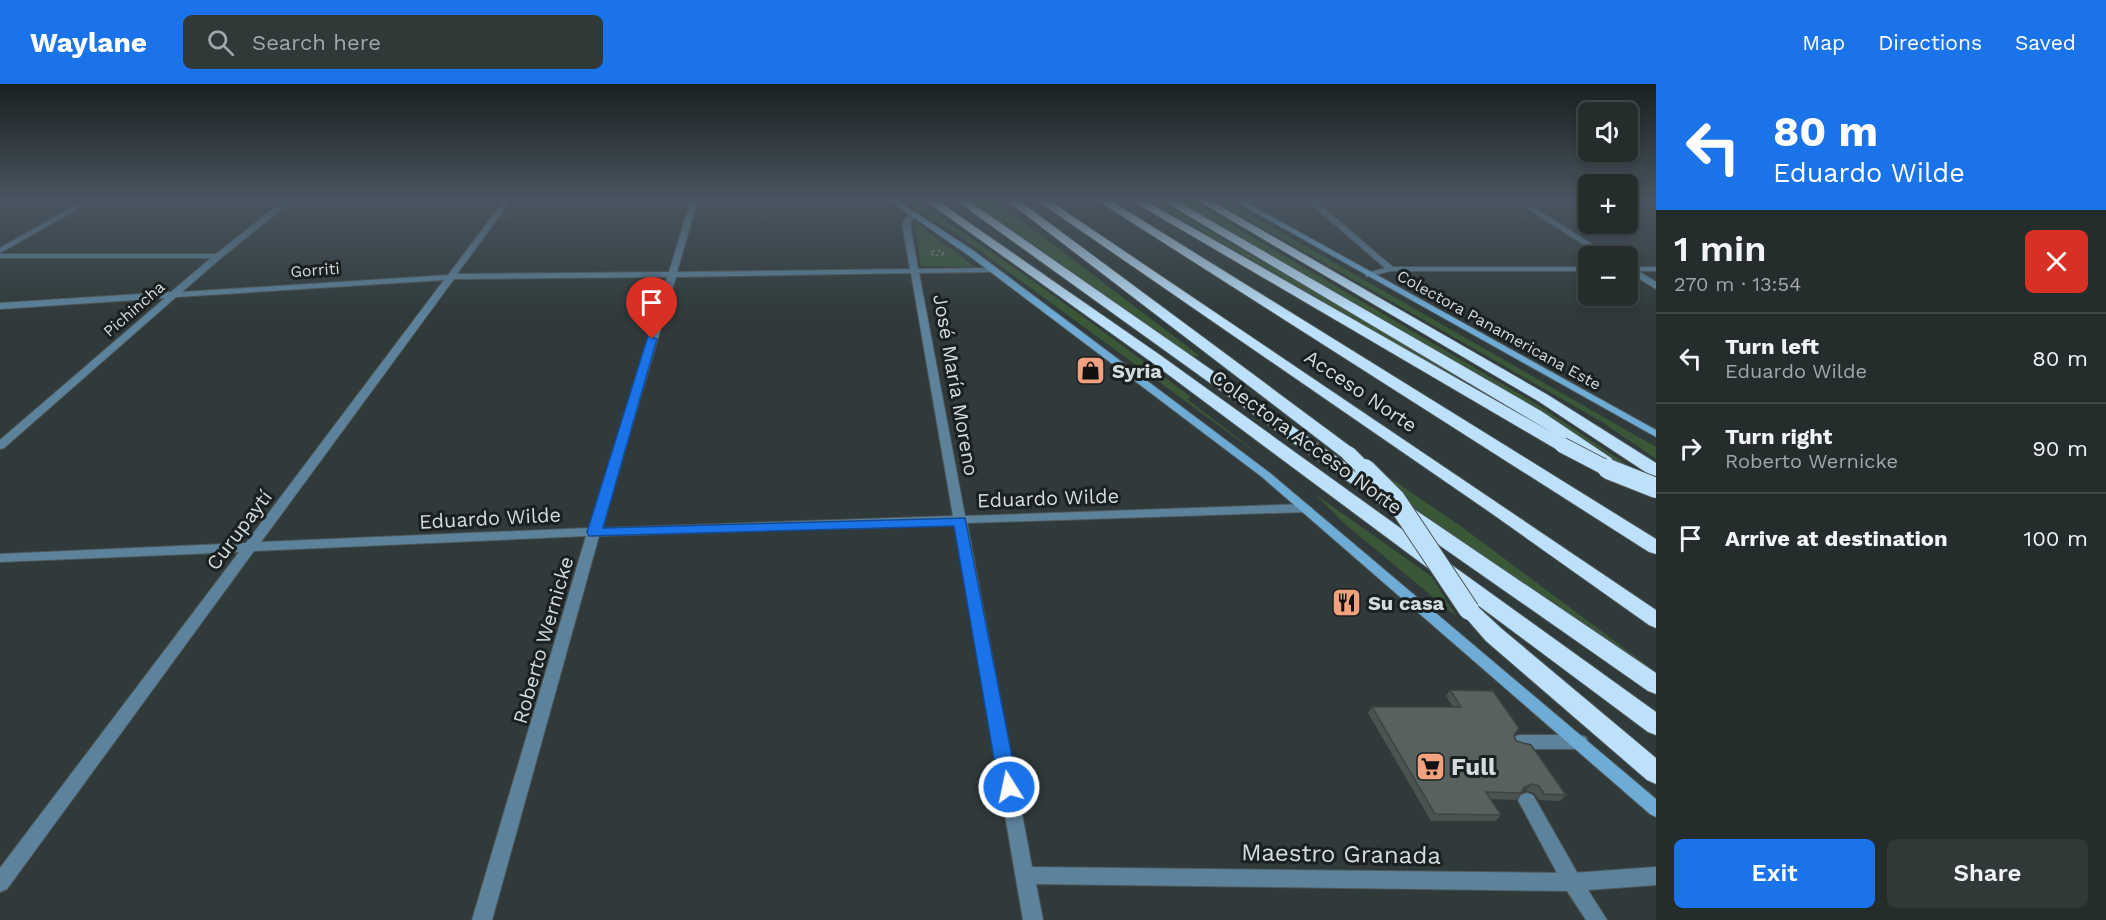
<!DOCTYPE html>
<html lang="en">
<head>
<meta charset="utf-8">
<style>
	body { margin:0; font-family:"Work Sans",sans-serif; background:#303838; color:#f1f3f6; height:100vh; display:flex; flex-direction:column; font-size:22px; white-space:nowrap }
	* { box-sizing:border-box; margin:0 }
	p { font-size:20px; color:#a3a7a9 }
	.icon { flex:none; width:33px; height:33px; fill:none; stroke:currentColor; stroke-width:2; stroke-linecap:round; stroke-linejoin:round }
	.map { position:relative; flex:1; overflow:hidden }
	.details { display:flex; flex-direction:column; background:#242c2c; width:450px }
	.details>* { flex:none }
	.banner { background:#1a73e8; color:#fff; overflow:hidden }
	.tools { position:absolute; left:1578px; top:18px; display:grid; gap:12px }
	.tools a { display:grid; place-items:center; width:60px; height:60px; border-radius:9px; background:#242c2c; box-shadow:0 3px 9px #0003,0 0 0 2px #414848; font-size:30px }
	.pin { position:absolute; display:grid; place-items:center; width:51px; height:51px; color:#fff; margin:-62px -26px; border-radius:50% 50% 50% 0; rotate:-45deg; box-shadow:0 0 6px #0007 }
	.pin .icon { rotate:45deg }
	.me { position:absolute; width:66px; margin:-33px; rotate:350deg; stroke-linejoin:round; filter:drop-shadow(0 0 4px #0008) }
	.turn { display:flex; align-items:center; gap:21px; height:126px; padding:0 18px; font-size:27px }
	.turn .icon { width:78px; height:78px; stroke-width:2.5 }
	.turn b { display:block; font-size:42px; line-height:51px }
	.round { display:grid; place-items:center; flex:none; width:63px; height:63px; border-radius:9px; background:#303838 }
	.summary { display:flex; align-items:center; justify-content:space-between; height:102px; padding:0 18px }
	h1 { font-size:36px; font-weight:600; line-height:45px }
	.action { display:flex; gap:12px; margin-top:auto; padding:12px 18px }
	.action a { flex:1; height:69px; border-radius:9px; background:#1a73e8; color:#fff; font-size:24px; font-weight:600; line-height:69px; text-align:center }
	.action a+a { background:#303838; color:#f1f3f6 }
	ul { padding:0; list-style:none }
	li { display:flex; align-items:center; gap:18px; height:90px; padding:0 18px; border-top:2px solid #414848 }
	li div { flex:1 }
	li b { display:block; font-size:22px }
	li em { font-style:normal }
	header { display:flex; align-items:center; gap:36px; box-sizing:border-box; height:84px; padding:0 30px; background:#1a73e8; color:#fff }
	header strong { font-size:28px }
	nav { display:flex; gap:33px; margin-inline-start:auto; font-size:21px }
	.search { width:420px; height:54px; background:#303838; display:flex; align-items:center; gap:15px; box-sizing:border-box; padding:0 21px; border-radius:9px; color:#a3a7a9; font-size:22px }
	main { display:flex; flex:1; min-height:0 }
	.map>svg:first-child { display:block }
	.green { fill:#3a5837 }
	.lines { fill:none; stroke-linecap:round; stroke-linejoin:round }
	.lane-casing { stroke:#4e5758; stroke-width:2 }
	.street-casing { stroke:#4e5758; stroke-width:2 }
	.secondary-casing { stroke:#4e5758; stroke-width:2 }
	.highway-casing { stroke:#4e5758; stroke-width:2 }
	.path { stroke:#80898a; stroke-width:2; stroke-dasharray:2 3; stroke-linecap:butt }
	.lane { fill:#5c829c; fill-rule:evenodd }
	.street { fill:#5c829c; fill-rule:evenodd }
	.secondary { fill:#6eabd5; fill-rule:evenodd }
	.highway { fill:#bde1fb; fill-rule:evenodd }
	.highway-bridge-far1-casing { stroke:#4e5758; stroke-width:17; stroke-linecap:butt }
	.highway-bridge-casing { stroke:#4e5758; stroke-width:22; stroke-linecap:butt }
	.highway-bridge-far1 { stroke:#bde1fb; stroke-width:15 }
	.highway-bridge { stroke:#bde1fb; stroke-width:20 }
	.wall { fill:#4b5351 }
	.shaded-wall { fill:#3d4442 }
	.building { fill:#57615e; stroke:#3d4442; stroke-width:1.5 }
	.route { fill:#1a73e8; stroke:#114b97; stroke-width:1.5 }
	.labels { text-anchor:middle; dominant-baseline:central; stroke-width:6; stroke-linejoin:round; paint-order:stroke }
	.far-street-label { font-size:16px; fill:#d5dcdd; stroke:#1b2021 }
	.poi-label { font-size:20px; font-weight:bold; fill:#d5dcdd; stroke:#1b2021; text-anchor:start }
	.street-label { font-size:20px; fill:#d5dcdd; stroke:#1b2021 }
	.near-poi-label { font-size:24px; font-weight:bold; fill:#d5dcdd; stroke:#1b2021; text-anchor:start }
	.near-street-label { font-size:24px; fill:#d5dcdd; stroke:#1b2021 }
</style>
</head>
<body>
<header>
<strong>Waylane</strong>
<div class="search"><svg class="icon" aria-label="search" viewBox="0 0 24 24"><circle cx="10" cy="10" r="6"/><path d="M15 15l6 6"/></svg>Search here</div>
<nav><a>Map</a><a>Directions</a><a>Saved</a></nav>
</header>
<main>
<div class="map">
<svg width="1656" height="836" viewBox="0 0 1656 836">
	<rect width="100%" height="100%" fill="#303a3b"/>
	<path class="green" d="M902,115h10c96,62 188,129 279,198l-4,2 83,64 -309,-226z
		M966,115h27l207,157 -7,1 -122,-81z
		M1146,115h8c127,73 254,146 379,223z
		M1171,115h17l350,206 118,79v6l-117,-80z
		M1212,115h11l433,248v12l-54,-37z
		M915,142h6l54,41 -54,-1z
		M1384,390l78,53 194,145v6l-138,-99 -98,-63z
		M1315,410l117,83 24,39 -111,-92z"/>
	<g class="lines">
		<defs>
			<path id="lane" d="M1519,651h61l6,2 2,5 -2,5 -6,2h-61l-6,-2 -2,-5 2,-5z
				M1527,709l6,2 46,81 2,6 -2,6 -7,3 -7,-3 -47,-88 3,-5z"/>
			<path id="street" d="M86,115h9l-95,54v-5z
				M286,115h8l-73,59 -39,34 266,-17 57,-76h7l-55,75 212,-2 22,-73h7l-21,73 233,-3 -8,-46 8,-11h6l1,2 -7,9 8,46 75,-1 4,2 -4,2 -74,1 46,243 341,-12 6,4 -6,4 -339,11 65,344 540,6 84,-6v18l-68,5 19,30h-21l-19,-29 -531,-7 7,36h-20l-68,-396 -356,12 -107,384h-20l114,-384 -332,15 -247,338 -7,3v-24l239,-316 -239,10v-8l246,-11 198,-263 -268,17 -172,151 -4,1v-9l165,-142 -165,11v-6l171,-11 40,-34h-211v-4h216zM911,189l42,243 -351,12 74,-251zM667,193l-78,251 -328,14 193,-263z
				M1305,115h8l80,68h195v4h-197l-25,6v-4l19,-5z
				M1512,115h8l91,57h-9z
				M1628,183h28v4h-18l18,11v7l-28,-17z"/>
			<path id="secondary" d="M887,115h8l79,52 296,222 386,326v18l-6,-3 -388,-337 -294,-222z
				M1231,115h9l416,231v7z"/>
			<path id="highway" d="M923,115h12l225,156 496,357v23l-8,-3 -498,-371z
				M954,115h12l352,245 338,229v21l-8,-3 -342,-239z
				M1005,115h12l338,251 2,4 -2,4h-12z
				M1035,115h12l609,411v18l-7,-3 -158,-112z
				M1095,115h13l548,340v15l-7,-2z
				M1129,115h13l411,234 -393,-234h13l368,212 85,57 -3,4h-12l-41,-28 -2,5h-12z
				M1195,115h13l340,196 108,68v13l-6,-1 -112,-74z
				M1469,519l7,2 26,24 154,129v26l-9,-4 -161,-139 -27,-31 3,-5z"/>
		</defs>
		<use href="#lane" class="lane-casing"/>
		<use href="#street" class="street-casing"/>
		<use href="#secondary" class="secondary-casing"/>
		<use href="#highway" class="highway-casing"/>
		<path class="path" d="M933,167h8l4,3 -11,2 -4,-3z"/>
		<use href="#lane" class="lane"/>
		<use href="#street" class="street"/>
		<use href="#secondary" class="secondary"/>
		<use href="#highway" class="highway"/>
		<defs>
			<path id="highway-bridge-far1" d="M1562,361l50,26
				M1349,370l17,17"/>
			<path id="highway-bridge" d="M1365,385l30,30 74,111
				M1608,385l48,19"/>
		</defs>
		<use href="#highway-bridge-far1" class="highway-bridge-far1-casing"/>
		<use href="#highway-bridge" class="highway-bridge-casing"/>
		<use href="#highway-bridge-far1" class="highway-bridge-far1"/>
		<use href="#highway-bridge" class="highway-bridge"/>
	</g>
	<path class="wall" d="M1450,606l64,45 2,6 50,54 -6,6 -21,-1 -5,-7 -8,-2 -5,2 -5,7 -25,-1 10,16 -5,6h-65l-63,-108 4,-6h81l-7,-11z"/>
	<path class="shaded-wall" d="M1532,700l-6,7 -7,3 5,-7z"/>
	<path class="building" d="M1450,606l43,1 26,37 -5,7 2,6 15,4 35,50 -22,-1 -5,-8 -7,-2 -8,3 -3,6 -35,-1 15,23 -66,-1 -63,-107h89z"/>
	<linearGradient id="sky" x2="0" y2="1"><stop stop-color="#1a2020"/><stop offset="0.5" stop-color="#485560"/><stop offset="1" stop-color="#485560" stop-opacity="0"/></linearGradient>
	<rect width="1656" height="232" fill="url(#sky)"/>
	<path class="route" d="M648,252l9,3 -54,189 362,-10 53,269 -2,6 -7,2 -7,-2 -3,-6 -45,-261 -365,10 -2,-4z"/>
	<defs>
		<symbol id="shop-square" viewBox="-11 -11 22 22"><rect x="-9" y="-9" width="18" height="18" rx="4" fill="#f1a17d" stroke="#1b2021"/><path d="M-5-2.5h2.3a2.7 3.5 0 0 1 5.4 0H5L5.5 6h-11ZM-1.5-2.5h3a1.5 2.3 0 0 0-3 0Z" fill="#111"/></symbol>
		<symbol id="restaurant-square" viewBox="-11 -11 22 22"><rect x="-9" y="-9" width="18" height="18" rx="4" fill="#f1a17d" stroke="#1b2021"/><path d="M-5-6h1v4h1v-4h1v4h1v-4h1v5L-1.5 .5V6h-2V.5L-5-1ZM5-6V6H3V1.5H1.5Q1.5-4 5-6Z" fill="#111"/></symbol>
		<symbol id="supermarket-square" viewBox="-11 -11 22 22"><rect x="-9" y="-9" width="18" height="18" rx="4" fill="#f1a17d" stroke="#1b2021"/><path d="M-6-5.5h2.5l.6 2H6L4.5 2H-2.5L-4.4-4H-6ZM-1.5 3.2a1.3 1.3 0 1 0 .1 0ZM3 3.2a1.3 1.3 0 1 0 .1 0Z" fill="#111"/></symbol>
	</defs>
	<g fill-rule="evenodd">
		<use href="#shop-square" x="1074" y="270" width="33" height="33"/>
		<use href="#restaurant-square" x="1330" y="502" width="33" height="33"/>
		<use href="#supermarket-square" x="1414" y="666" width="33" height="33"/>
	</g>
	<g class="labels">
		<g class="far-street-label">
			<text transform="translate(315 186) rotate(-4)">Gorriti</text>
			<text transform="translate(134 225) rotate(-41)">Pichincha</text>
			<text transform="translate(1499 246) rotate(29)">Colectora Panamericana Este</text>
		</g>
		<g class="poi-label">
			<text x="1112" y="287">Syria</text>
			<text x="1368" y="519">Su casa</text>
		</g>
		<g class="street-label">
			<text transform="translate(956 301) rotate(80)">José María Moreno</text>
			<text transform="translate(1361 307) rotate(34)">Acceso Norte</text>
			<text transform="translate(1307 358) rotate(36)">Colectora Acceso Norte</text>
			<text transform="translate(1048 414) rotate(-2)">Eduardo Wilde</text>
			<text transform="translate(490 434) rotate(-3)">Eduardo Wilde</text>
			<text transform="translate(239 446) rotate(-53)">Curupaytí</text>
			<text transform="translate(543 556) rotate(-74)">Roberto Wernicke</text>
		</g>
		<g class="near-poi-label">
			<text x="1451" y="683">Full</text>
		</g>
		<g class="near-street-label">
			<text transform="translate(1341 770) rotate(1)">Maestro Granada</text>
		</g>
	</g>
</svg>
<div class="tools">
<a><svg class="icon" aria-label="sound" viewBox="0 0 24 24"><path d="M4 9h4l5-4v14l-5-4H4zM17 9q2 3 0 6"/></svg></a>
<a>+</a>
<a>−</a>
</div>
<div class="pin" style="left:652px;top:255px;background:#d93025"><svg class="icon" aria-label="arrive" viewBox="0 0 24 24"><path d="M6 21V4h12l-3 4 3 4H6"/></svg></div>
<svg class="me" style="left:1009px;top:703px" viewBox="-20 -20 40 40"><circle r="17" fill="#1a73e8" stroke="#fff" stroke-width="3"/><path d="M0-11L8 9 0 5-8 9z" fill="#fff"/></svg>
</div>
<section class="details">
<div class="banner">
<div class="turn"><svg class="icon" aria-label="left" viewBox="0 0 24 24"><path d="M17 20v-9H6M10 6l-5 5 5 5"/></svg><div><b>80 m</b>Eduardo Wilde</div></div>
</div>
<div class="summary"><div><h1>1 min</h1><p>270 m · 13:54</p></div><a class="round" style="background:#d93025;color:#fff"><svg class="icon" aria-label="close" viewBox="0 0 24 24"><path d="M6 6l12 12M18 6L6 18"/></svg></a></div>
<ul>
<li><svg class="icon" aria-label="left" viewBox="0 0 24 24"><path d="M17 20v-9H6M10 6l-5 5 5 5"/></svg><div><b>Turn left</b><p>Eduardo Wilde</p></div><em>80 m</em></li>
<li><svg class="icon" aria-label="right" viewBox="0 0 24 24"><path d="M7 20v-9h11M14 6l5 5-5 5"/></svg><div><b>Turn right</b><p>Roberto Wernicke</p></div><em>90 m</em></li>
<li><svg class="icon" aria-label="arrive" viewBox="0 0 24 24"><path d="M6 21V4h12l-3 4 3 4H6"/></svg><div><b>Arrive at destination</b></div><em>100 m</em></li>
</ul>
<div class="action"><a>Exit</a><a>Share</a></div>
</section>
</main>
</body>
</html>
